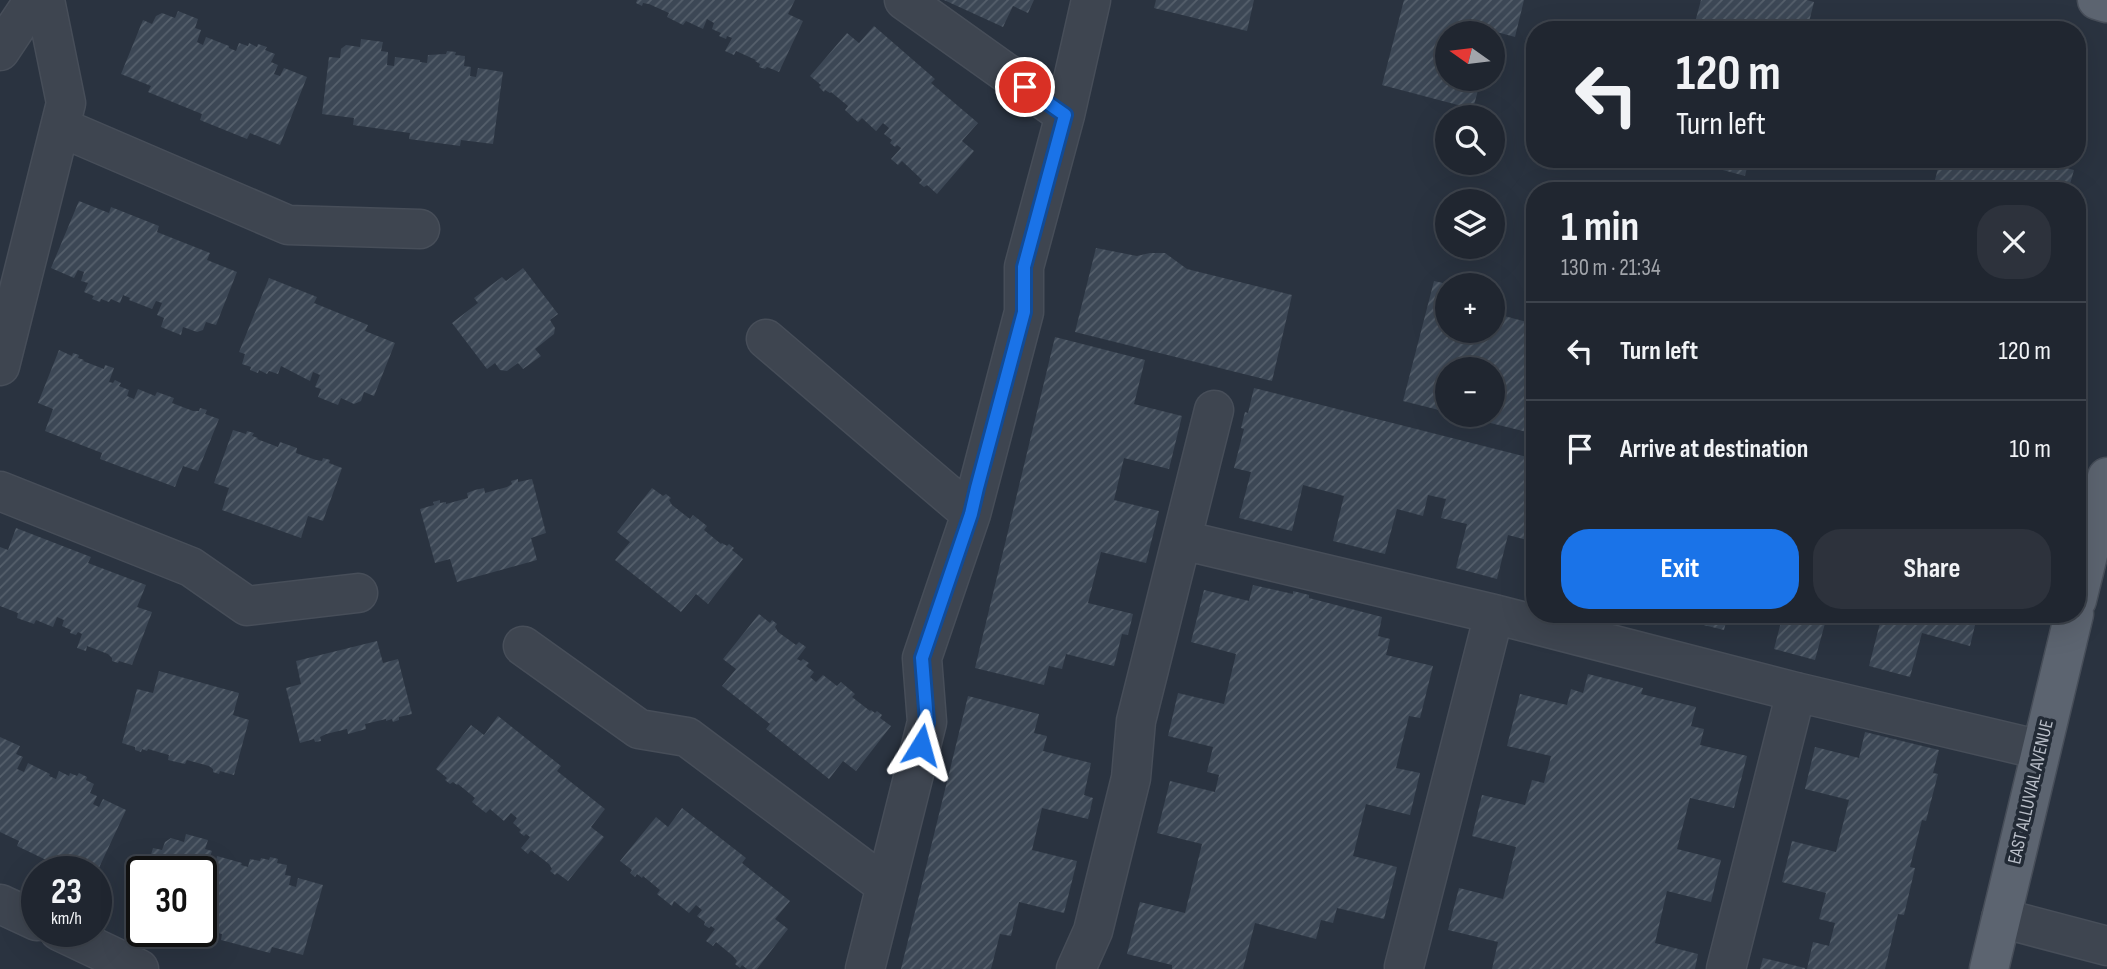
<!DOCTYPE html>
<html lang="en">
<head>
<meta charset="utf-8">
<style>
	body { margin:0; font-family:"Sofia Sans Condensed",sans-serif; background:#2d323c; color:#f1f3f6; height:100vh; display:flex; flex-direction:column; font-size:26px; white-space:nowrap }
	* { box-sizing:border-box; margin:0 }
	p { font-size:23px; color:#a2a5ab }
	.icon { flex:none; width:38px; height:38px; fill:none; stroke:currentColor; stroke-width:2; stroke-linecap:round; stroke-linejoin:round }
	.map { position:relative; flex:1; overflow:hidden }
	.panel { position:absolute; left:1526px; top:182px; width:560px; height:441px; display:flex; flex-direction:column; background:#202630; border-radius:28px; box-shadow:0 7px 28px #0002,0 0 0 2px #3d434c }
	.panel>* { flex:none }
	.banner { position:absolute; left:1526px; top:21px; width:560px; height:147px; border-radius:28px; box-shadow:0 7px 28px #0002,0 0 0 2px #3d434c; background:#202630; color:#f1f3f6; overflow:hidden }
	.needle { width:46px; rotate:284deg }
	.tools { position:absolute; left:1435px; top:21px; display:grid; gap:14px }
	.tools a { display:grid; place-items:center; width:70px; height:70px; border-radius:50%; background:#202630; box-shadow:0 7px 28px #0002,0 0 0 2px #3d434c; font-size:35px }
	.speed { position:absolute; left:21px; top:856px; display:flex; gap:14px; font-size:35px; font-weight:700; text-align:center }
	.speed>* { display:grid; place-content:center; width:91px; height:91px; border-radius:50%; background:#202630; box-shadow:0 7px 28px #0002,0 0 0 2px #3d434c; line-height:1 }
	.speed small { font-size:18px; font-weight:400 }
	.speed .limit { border:4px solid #111; border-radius:10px; background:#fff; color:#111 }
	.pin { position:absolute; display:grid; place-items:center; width:60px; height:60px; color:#fff; margin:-30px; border:4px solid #fff; border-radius:50%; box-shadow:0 2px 7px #0007 }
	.me { position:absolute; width:77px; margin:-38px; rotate:8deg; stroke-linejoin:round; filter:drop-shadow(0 0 5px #0008) }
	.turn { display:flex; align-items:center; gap:24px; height:147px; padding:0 35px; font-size:32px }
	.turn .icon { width:91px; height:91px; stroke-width:2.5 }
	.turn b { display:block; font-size:49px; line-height:60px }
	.round { display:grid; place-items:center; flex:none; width:74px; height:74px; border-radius:28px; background:#2d323c }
	.overview { display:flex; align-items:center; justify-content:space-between; height:119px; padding:0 35px }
	h1 { font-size:42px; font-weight:700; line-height:52px }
	.cta { display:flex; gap:14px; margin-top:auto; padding:14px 35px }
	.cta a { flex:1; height:80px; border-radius:28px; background:#1a73e8; color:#fff; font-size:28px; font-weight:700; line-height:80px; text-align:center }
	.cta a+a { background:#2d323c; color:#f1f3f6 }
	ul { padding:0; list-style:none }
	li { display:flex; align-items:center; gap:21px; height:98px; padding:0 35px; border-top:2px solid #3d434c }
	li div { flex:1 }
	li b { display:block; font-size:26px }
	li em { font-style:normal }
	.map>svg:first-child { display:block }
	.building { fill:url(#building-hatch) }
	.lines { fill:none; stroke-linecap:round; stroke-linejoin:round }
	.minor-casing { stroke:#474e59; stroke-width:41 }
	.major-casing { stroke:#474e59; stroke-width:41 }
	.minor { stroke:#3e4550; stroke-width:38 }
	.major { stroke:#5c6470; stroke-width:38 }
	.route-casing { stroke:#114b97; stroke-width:18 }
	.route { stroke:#1a73e8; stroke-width:12 }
	.labels { text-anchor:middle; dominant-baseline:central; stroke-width:7; stroke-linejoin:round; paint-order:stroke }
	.street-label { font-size:19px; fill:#bbc0ca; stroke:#222a35 }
</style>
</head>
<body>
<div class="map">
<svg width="2107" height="969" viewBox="0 0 2107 969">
	<defs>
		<pattern id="building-hatch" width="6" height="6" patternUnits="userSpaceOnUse" patternTransform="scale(1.75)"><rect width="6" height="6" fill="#3c4755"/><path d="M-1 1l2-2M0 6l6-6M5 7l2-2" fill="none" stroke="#56606c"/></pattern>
	</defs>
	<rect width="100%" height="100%" fill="#2a3340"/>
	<path class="building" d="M637,0h158l-7,14 15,7 -24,51 -12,-5 -2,2 -6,-2 1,-3 -5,-3 1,-1 -20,-9 -2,4 -9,-4 7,-13 -5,-2 -1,3 -7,-3 2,-3 -9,-4 2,-6 -7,-4 -4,10 -17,-8 -3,4 -16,-8 2,-4 -20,-9 -6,-1 -1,3 -6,-3z
		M944,0h90l-6,13 -15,-7 -10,21z
		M1156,0h98l-7,31 -93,-23z
		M1404,0h120l-9,37 -22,-6v2h-46v46h34l-8,30 -91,-24z
		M1701,0h106l7,2 -7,28h-114z
		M178,11l20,8 -3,9 6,2 -4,12 6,3 3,-8 23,9v2l7,3 3,-8 9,3 1,-3 8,4 1,-3 9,3 -2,3 10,4 -4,8 7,3 -4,9 6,2 4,-8 23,9 -27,68 -30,-12 -3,6 -47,-19 2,-6 -54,-22 3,-6 -30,-12 22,-54 9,4 4,-8 6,-3 13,5z
		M874,26l61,53 -4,4 47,40 -16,18 12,10 -37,43 -10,-9 -3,2 -5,-4 3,-3 -4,-4 -16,-15 -4,4 -7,-6 10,-11 -4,-3 -2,2 -5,-4 2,-3 -8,-6 5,-6 -6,-5 -7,8 -14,-13 -4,4 -13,-12 3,-4 -17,-14 -1,1 -5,-3 -1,2 -5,-5 2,-2 -11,-9 37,-43 12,10z
		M361,39l22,3 -2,9 7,1 -1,13 7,1 1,-9 25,3v2l7,1 1,-8 18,-1 1,-3 9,1 -1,3 10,1 -1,10 7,1 -1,9 6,1 2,-9 25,4 -10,72 -32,-4 -1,6 -51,-7 1,-6 -57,-8 1,-7 -32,-4 7,-57 11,1 1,-9 5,-4 14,2z
		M1682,159h67l-4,17z
		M1957,159h95l-1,5 23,6 -6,21h-136l8,-30 16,3z
		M79,201l30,12 2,-6 48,19 -2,6 53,21 -3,7 30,12 -21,53 -10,-3 -3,8 -6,2 -14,-5 -2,8 -20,-8 3,-9 -7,-3 5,-12 -6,-2 -4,8 -23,-9 1,-2 -7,-3 -3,8 -9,-4 -2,3 -8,-3 -1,3 -8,-3 2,-3 -10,-4 4,-9 -7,-2 3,-9 -6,-2 -4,8 -23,-10z
		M1096,248l41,8 13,-3h15l22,16 105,26 -20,86 -197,-49z
		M523,268l35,46 -8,6 5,8 -1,6 -19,15 6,7 -18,13 -5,-6 -11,8 -7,-1 -5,-7 -8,6 -35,-46 26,-20 -4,-5 28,-21 4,4z
		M269,278l48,19 -3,6 54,22 -3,6 30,12 -21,53 -10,-4 -3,9 -7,3 -13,-6 -3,7 -20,-8 3,-8 -6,-2 5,-12 -7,-3 -3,9 -29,-15 -3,8 -9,-3 -2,3 -8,-4 -1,3 -8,-3 1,-3 -9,-3 3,-10 -6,-2z
		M1434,281l13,3v47h46v-18l42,11v110l-73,-18 31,-1v-46h-46v43l-44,-11z
		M1055,337l90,23 -11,44 48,12 -13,53 -45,-11 -10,42 45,11 -13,52 -45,-11 -13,51 45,11 -5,21 -6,-1 -8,32 -48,-12 -4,15 -13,-3 -5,19 -69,-17z
		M59,350l13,6 1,-3 6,2 -1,3 6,2 -1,1 21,8 1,-4 9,3 -5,14 4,1 2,-3 6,3 -2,3 10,4 -2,6 7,3 4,-10 17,7 2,-4 17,6 -2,5 21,8h6l1,-3 7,2 -2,4 14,5 -21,52 -15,-5 -8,21 -75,-28 2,-6 -57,-22 8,-22 -15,-6z
		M1254,388l281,71v83l-27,-7 -11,44 -41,-11 11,-44 -26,-6 5,-19 -18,-4 -5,21 -26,-7 -12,45 -52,-13 11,-45 -41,-11 -11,46 -53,-13 12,-46 -17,-4 10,-39 -3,-1 4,-16 3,1z
		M233,430l13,4 1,-3 7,2 -2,3 6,2 -1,1 21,8 2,-5 17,6 -1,5 20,7 6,1 1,-3 7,2 -1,3 13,5 -19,53 -15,-5 -7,22 -79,-28 7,-22 -15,-5z
		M518,479v3l14,-3 14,54 -15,5 6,22 -80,22 -7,-23 -15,4 -15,-54 14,-4 -1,-3 7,-2v3l6,-1v2l22,-6 -1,-5 8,-3 9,-2 1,5 22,-6 5,-3 -1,-3z
		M652,488l11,8 3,-2 5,4 -2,2 3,5 18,14 3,-4 14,11 -3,4 17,14 1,-1 5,3 2,-2 5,4 -2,2 11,9 -35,45 -12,-10 -15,18 -66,-52 15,-18 -13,-10z
		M16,528l75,29 -3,6 58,22 -9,22 15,5 -20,53 -13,-4 -1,2 -6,-2v-3l-4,-4 -21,-8 -1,5 -9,-3 5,-14 -4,-2 -2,3 -6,-2 1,-3 -9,-4 2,-6 -7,-3 -4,10 -17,-7 -2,4 -17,-6 1,-5 -18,-7v-59l8,3z
		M1253,585l40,9v-3l16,4v3l73,19 -4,19 12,3 -4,16 47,11 -13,52 -11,-2 -13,52 24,5 -10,42 -44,-11 -13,52 44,11 -13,52 -47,-11 -4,15 -12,-3 -5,19 -61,-16 -12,46h-71v-4l-45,-11 13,-52 45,11 17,-69 -45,-11 13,-52 45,11 4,-17 -12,-3 6,-25 -45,-11 10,-43 46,11 12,-50 -45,-12 13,-52 45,11z
		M759,614l11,9 2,-3 5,4 -2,3 3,5 18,13 3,-3 7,5 -9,12 4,2 2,-2 6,4 -3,3 8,6 -4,5 6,5 7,-7 14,11 4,-4 14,12 -3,3 18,14 1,-1 4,3 2,-2 5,4 -2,3 11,8 -35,45 -13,-10 -14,18 -63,-50 4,-5 -48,-38 14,-17 -13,-10z
		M1672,614h56l-4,16 -53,-13z
		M1783,614h189l-1,6 5,1 -6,25 -48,-13 -12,44 -41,-11 11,-43 -26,-6 -1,6 -26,-7 -12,44 -41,-11z
		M377,641l6,22 15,-4 14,55 -13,3v3l-6,2 -1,-3 -6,2v-2l-21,5 1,5 -18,5 -1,-5 -21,5 -6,3 1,4 -6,1 -1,-3 -14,4 -14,-55 15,-4 -5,-23z
		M159,671l80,22 -6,22 16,5 -15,55 -14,-4 -1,3 -6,-2v-3l-4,-3 -22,-6 -2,4 -17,-4 1,-5 -21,-6 -1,2 -5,-2 -1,3 -6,-2v-3l-13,-4 15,-54 16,4z
		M1588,674l55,14 -2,6 55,13 -5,19 13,3 -4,16 47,11 -13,52 -44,-10 -13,51 44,11 -10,42 -44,-11 -12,52 43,11 -3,15h-203l6,-27 -50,-12 11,-42 44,11 13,-52 -44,-11 10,-41 43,10 7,-25 12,3 7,-27 -44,-10 13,-52 47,11 4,-16 12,4z
		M968,696l71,18 -5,19 13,3 -4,15 48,12 -7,32 9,3 -5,21 -46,-11 -10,42 45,11 -13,52 -45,-11 -8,34 -11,-2 -9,35h-90z
		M498,716l63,50 -4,5 48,38 -14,18 13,10 -36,44 -11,-8 -2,2 -5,-4 2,-2 -3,-5 -18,-14 -3,4 -7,-6 9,-11 -4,-3 -2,2 -5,-4 2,-2 -8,-7 4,-5 -6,-5 -7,8 -14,-12 -4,4 -14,-11 3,-4 -17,-14 -1,1 -4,-3 -3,2 -5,-4 2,-2 -11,-9 35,-44 13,10z
		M1865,732l74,18 -6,23 5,1 -12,47 -4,-1 -12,47 5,1 -11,47 -6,-1 -13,55h-78l6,-27 16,4 6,-23 -16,-4 7,-26 -44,-11 10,-41 44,11 13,-52 -44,-11 10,-42 44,11z
		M0,737l20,9 -4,8 7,3 -6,12 7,3 4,-9 22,11 -1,2 7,3 3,-8 10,5 1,-3 7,3 2,-3 8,4 -1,3 8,4 -4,9 7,3 -4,8 6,3 4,-8 23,11 -29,62h-11l-20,-10 -3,6 -46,-22 2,-5 -19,-9z
		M682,808l64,50 -4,5 48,38 -15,18 13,10 -31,40h-10l-5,-4 -2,3 -5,-4 2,-3 -4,-5 -17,-14 -3,4 -7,-5 9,-12 -4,-3 -2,2 -5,-3 1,-3 -8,-6 5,-6 -6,-5 -7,8 -15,-12 -2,5 -15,-12 3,-4 -17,-14 -1,2 -5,-4 -2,3 -5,-4 2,-3 -12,-9 36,-44 12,10z
		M186,834l22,6 -3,9 7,2 -4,12 7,2 2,-9 25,7 -1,2 7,2 2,-8 10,2 1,-3 8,2 1,-3 8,2 -1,4 10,2 -2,10 6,1 -2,9 7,2 2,-9 25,7 -20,70 -31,-8 -2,6 -49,-13 1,-6 -21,-6v-56h-55l7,-24 9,2 3,-8 6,-4 13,4z
		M1763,958l42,10v1h-45z"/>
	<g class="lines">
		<defs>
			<path id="minor" d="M904,0l161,115
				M0,51l34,-51
				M60,127l228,98 132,4
				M766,339l205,175
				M0,366l66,-263 -21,-103
				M0,491l191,76 56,39 111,-13
				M1182,540l312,74 302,78 245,58
				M523,646l116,83 48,8 199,149
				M0,904l37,17
				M2001,918l106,28
				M59,931l80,38
				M1404,967l90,-353
				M865,969l62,-247 -5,-64 49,-144 53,-202v-45l41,-152 26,-115
				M1076,969l17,-38 38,-153 5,-57 78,-311
				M1726,969l70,-277"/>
			<path id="major" d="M2097,0l10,3
				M2077,600l30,-123
				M1989,969l85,-355"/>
		</defs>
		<use href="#minor" class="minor-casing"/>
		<use href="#major" class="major-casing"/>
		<use href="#minor" class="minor"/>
		<use href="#major" class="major"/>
	</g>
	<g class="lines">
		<defs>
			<path id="route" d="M921,745l6,-23 -5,-64 49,-144 6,-26 47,-176v-45l41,-152 -40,-28"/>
		</defs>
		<use href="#route" class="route-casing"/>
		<use href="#route" class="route"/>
	</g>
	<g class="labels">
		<g class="street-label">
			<text transform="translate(2031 792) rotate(-77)">EAST ALLUVIAL AVENUE</text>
		</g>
	</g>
</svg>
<div class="tools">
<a><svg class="needle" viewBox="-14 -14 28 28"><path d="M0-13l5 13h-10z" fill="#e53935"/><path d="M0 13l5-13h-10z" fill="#a2a5ab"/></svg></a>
<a><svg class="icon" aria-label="search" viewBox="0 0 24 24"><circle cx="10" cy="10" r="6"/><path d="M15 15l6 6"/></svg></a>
<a><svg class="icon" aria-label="layers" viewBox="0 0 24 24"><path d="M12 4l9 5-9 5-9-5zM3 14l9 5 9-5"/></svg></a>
<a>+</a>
<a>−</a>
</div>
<div class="speed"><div>23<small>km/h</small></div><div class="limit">30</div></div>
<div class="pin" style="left:1025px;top:87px;background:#d93025"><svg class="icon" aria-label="arrive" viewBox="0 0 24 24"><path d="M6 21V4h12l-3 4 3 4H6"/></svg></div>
<svg class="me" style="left:921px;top:745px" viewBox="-20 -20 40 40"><path d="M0-17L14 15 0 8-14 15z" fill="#1a73e8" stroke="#fff" stroke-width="4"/></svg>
<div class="banner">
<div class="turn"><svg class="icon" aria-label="left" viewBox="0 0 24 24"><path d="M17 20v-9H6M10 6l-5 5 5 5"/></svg><div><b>120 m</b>Turn left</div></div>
</div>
<section class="panel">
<div class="overview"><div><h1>1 min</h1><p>130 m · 21:34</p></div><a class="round"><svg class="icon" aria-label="close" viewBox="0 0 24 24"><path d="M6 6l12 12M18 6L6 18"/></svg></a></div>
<ul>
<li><svg class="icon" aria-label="left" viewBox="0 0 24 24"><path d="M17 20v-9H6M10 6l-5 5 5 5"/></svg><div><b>Turn left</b></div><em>120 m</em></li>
<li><svg class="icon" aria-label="arrive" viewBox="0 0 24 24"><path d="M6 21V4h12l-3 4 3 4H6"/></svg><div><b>Arrive at destination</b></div><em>10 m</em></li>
</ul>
<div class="cta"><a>Exit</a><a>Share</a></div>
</section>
</div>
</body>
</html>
